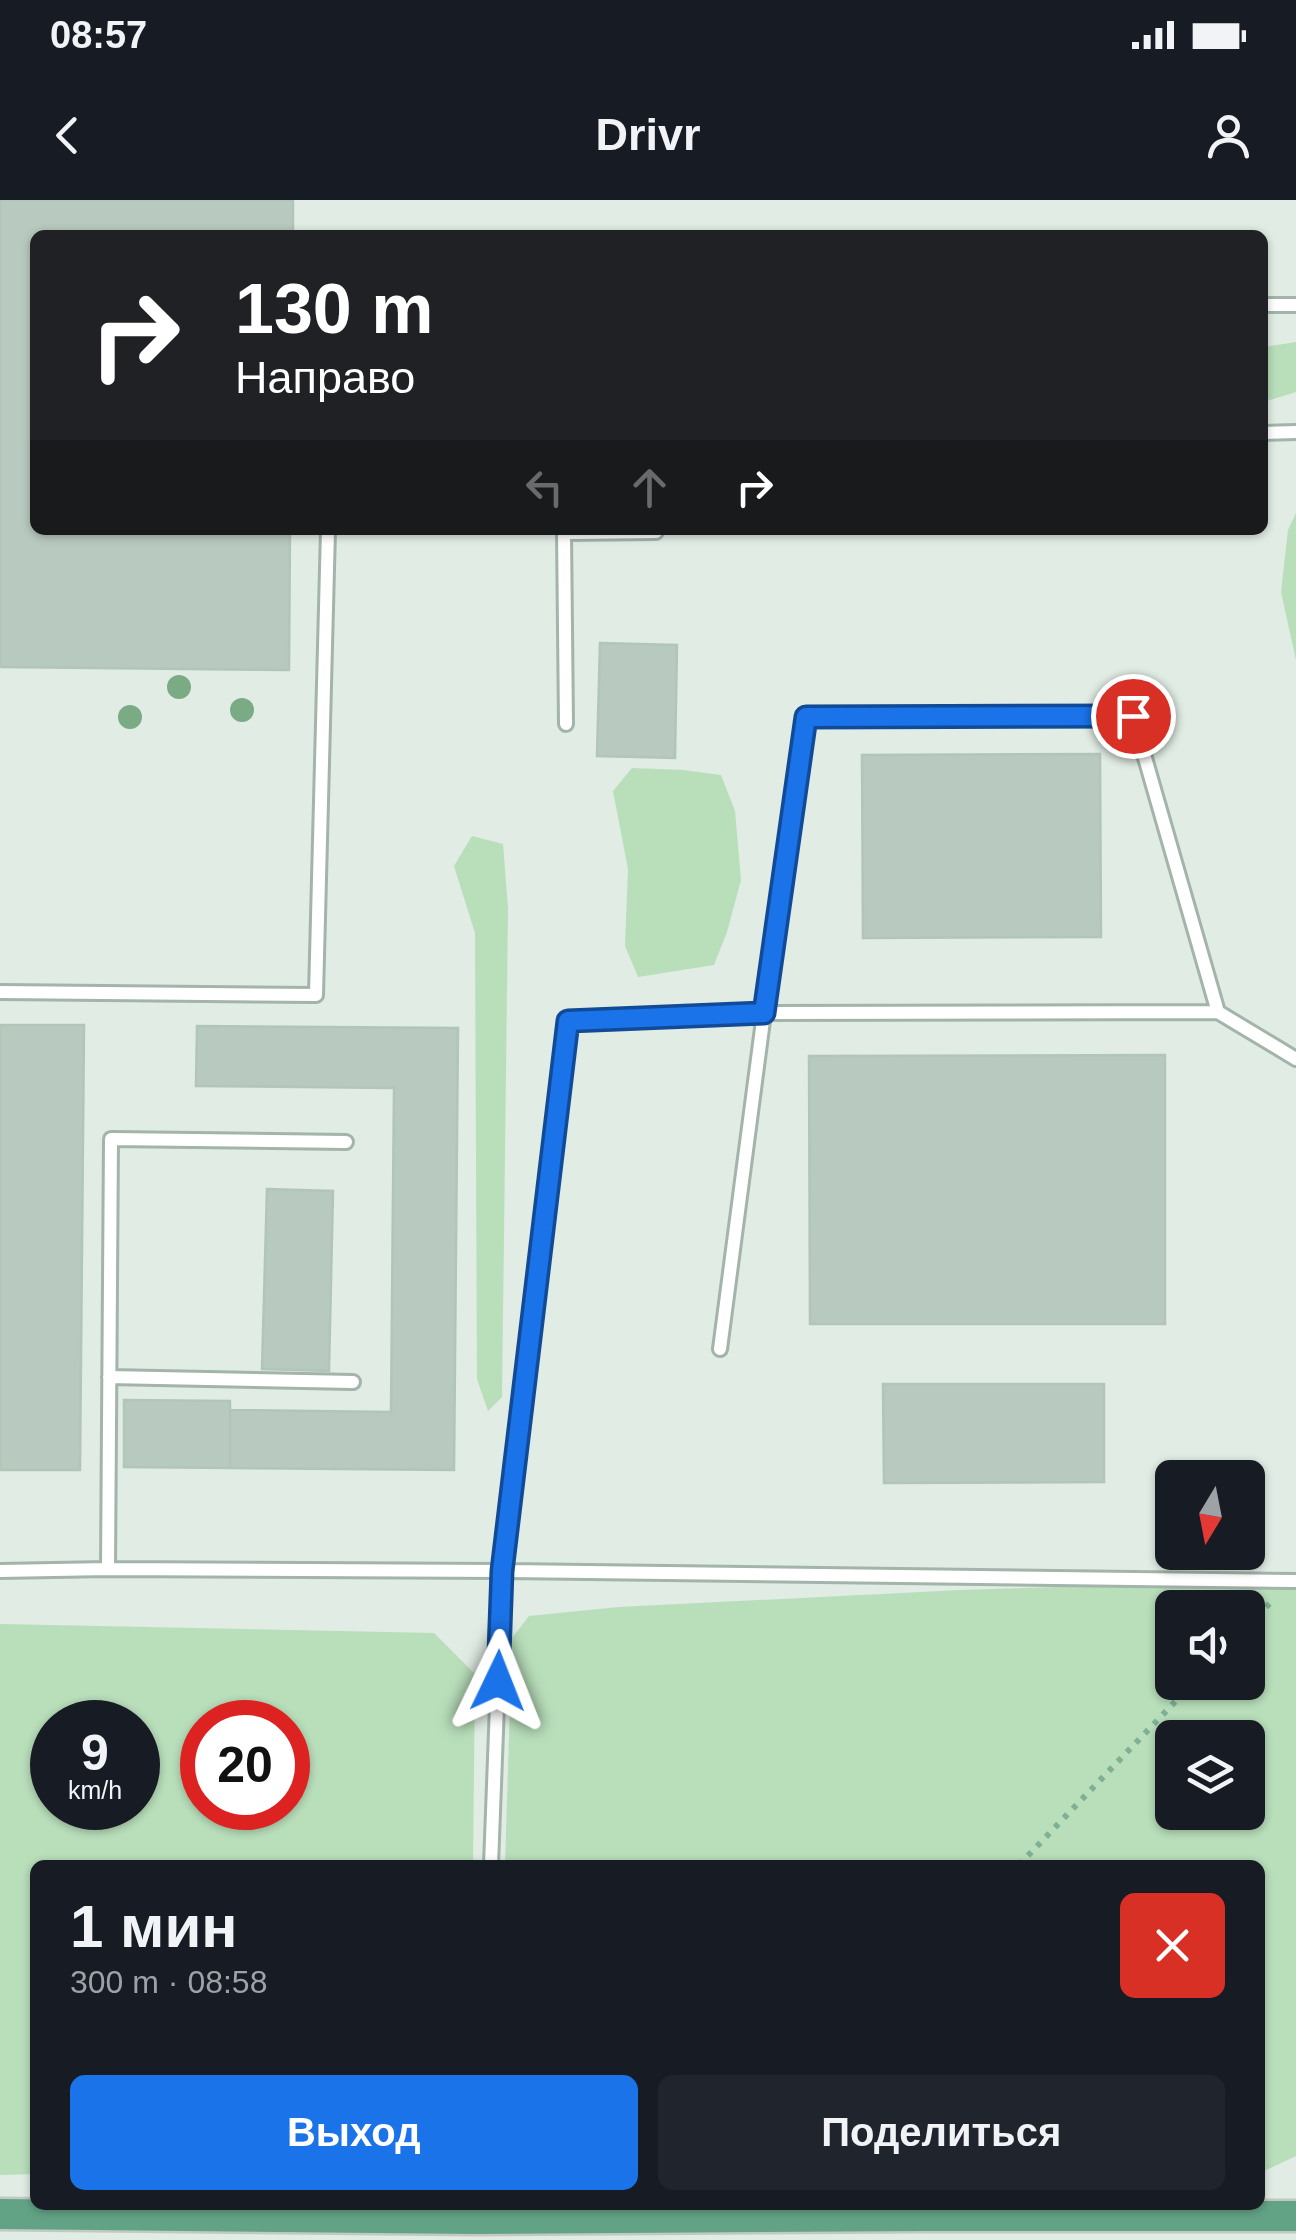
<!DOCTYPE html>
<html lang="ru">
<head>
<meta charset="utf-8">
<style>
	body { margin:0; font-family:Arial,sans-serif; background:#20242c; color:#f1f3f6; height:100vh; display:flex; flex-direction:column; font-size:38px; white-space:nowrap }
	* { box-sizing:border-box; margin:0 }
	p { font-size:32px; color:#9ea1a6 }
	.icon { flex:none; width:55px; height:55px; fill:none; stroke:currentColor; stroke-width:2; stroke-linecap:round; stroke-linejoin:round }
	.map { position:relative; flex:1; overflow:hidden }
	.sheet { position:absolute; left:30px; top:1660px; width:1235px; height:350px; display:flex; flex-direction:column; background:#171b24; border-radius:15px; box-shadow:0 2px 8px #0004 }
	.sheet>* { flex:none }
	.hud { position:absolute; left:30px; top:30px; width:1238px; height:305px; border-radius:15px; box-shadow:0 2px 8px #0004; background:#202124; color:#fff; overflow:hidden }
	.needle { width:65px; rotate:190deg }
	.controls { position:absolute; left:1155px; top:1260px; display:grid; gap:20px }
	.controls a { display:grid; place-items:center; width:110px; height:110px; border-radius:15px; background:#171b24; box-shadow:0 2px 8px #0004; font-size:50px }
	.speed { position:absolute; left:30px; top:1500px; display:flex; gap:20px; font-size:50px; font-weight:700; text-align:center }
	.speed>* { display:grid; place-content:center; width:130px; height:130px; border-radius:50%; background:#171b24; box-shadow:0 2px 8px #0004; line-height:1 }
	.speed small { font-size:25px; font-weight:400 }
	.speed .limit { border:15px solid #d22; background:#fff; color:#111 }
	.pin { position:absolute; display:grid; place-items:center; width:85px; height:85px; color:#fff; margin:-42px; border:5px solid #fff; border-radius:50%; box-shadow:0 2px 10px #0007 }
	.me { position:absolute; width:110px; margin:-55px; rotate:2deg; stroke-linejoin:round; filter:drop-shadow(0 0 8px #0008) }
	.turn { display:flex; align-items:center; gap:35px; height:210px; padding:0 40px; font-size:45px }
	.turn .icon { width:130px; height:130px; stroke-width:2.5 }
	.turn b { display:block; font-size:70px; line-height:85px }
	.lanes { display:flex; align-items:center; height:95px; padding:0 40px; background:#0003; justify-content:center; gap:50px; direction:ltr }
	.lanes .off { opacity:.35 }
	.round { display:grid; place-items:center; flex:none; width:105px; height:105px; border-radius:15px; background:#20242c }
	.headline { display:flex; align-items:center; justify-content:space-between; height:170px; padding:0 40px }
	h1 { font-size:60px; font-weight:700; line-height:75px }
	.primary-button { display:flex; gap:20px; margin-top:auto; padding:20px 40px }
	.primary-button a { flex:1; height:115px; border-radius:15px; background:#1a73e8; color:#fff; font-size:40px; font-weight:700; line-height:115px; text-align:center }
	.primary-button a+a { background:#20242c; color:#f1f3f6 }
	.status { display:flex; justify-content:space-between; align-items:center; height:70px; padding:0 50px; background:#171b24; direction:ltr }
	.status svg { height:28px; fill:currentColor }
	header { display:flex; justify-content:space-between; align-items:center; height:130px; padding:0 40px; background:#171b24; font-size:45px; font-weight:700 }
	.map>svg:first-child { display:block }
	.green { fill:#b8deba; fill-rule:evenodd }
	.building { fill:#b8c9bf; stroke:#b2c5b9; stroke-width:2.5 }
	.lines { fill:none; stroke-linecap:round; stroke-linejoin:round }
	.service-casing { stroke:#a3b4aa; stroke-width:18 }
	.primary-casing { stroke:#c1c9c5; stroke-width:35 }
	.path { stroke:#7fb096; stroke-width:6; stroke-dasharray:5 8; stroke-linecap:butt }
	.service { stroke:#fff; stroke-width:12 }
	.primary { stroke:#63a385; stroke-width:30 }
	.tree { fill:#7bab84 }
	.route-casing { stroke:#114b97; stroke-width:25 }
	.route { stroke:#1a73e8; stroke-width:18 }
</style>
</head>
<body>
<div class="status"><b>08:57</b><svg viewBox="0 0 49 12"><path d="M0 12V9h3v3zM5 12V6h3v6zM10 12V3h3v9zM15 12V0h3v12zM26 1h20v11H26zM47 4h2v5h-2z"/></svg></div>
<header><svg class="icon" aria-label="back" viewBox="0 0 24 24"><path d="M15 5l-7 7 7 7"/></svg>Drivr<svg class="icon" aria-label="person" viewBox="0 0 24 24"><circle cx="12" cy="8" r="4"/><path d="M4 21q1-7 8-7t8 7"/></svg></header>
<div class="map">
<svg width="1296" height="2040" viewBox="0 0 1296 2040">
	<rect width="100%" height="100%" fill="#e0ece4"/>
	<path class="green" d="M1296,142v50l-33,10v-55z
		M1296,313v147l-15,-68 7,-62z
		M632,568l51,2 38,5 14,36 6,69 -14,52 -13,33 -76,12 -13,-31 3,-77 -15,-78z
		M472,636l31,8 5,64 -6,489 -14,14 -11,-32 -2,-446 -21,-67z
		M1291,1380l5,9v567l-36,17v-308h-755l7,-227 17,-22 90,-9 342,-17zM1172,1408h76v74h-76zM1172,1538h76v74h-76z
		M0,1424l434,9 41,41 -2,191h-438v309l-35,1zM138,1522v86h-86v-86zM288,1522v86h-86v-86z"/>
	<path class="building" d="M0,0h293v35h-258v295h255l-1,140 -289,-3z
		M600,443l77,2 -2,113 -78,-2z
		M1100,554l1,183 -238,1 -1,-183z
		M0,825h84l-4,445h-80z
		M197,826l261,2 -4,442 -224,-2v-58l161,2 3,-324 -198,-2z
		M1165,855v269h-355l-1,-268z
		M267,989l66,2 -4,180 -67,-2z
		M883,1184h221v98l-220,1z
		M124,1200l106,1v67l-106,-1z"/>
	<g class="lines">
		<defs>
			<path id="service" d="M1262,105h34
				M1262,233l34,-1
				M566,524l-2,-191 92,-1v-2
				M0,792l316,3 12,-465
				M1218,812l-85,-296 -327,1 -42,296 454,-1 78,47
				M109,1177l244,5
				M108,1369l3,-430 235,3
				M0,1371l108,-2 394,2 794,10
				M491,1665l11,-294 66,-550 196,-8 -44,336"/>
			<path id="primary" d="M0,2014l477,5 449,-3h370"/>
		</defs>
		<use href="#service" class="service-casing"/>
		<use href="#primary" class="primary-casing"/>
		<path class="path" d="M1248,1426l23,-24
			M1019,1665l175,-183"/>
		<use href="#service" class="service"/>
		<use href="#primary" class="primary"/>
	</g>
	<g class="tree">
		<circle cx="179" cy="487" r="12"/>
		<circle cx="242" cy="510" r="12"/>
		<circle cx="130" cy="517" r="12"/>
	</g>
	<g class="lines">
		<defs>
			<path id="route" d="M498,1481l4,-110 66,-550 196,-8 42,-296 327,-1"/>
		</defs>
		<use href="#route" class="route-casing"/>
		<use href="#route" class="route"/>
	</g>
</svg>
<div class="controls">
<a><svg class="needle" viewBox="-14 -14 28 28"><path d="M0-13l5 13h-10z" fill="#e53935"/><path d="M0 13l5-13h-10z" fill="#9ea1a6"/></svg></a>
<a><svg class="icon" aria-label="sound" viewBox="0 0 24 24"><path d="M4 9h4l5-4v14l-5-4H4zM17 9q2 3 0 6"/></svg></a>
<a><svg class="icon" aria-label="layers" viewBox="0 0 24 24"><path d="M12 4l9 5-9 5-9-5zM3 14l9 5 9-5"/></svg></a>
</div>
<div class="speed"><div>9<small>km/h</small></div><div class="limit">20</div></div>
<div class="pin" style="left:1133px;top:516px;background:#d93025"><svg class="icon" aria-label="arrive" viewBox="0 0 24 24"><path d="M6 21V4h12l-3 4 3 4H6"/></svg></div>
<svg class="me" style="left:498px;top:1481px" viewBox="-20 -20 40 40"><path d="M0-17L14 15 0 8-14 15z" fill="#1a73e8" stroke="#fff" stroke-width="4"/></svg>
<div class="hud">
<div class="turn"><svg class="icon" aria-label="right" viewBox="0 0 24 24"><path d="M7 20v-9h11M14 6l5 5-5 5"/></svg><div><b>130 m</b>Направо</div></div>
<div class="lanes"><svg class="icon off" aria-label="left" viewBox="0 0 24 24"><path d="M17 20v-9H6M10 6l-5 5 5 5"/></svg><svg class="icon off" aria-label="ahead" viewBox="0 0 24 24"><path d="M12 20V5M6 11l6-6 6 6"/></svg><svg class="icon" aria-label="right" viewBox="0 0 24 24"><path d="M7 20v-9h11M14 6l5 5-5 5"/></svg></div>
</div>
<section class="sheet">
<div class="headline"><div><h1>1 мин</h1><p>300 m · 08:58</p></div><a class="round" style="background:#d93025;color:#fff"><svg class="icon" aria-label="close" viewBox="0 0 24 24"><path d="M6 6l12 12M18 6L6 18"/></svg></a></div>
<div class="primary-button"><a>Выход</a><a>Поделиться</a></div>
</section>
</div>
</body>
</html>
